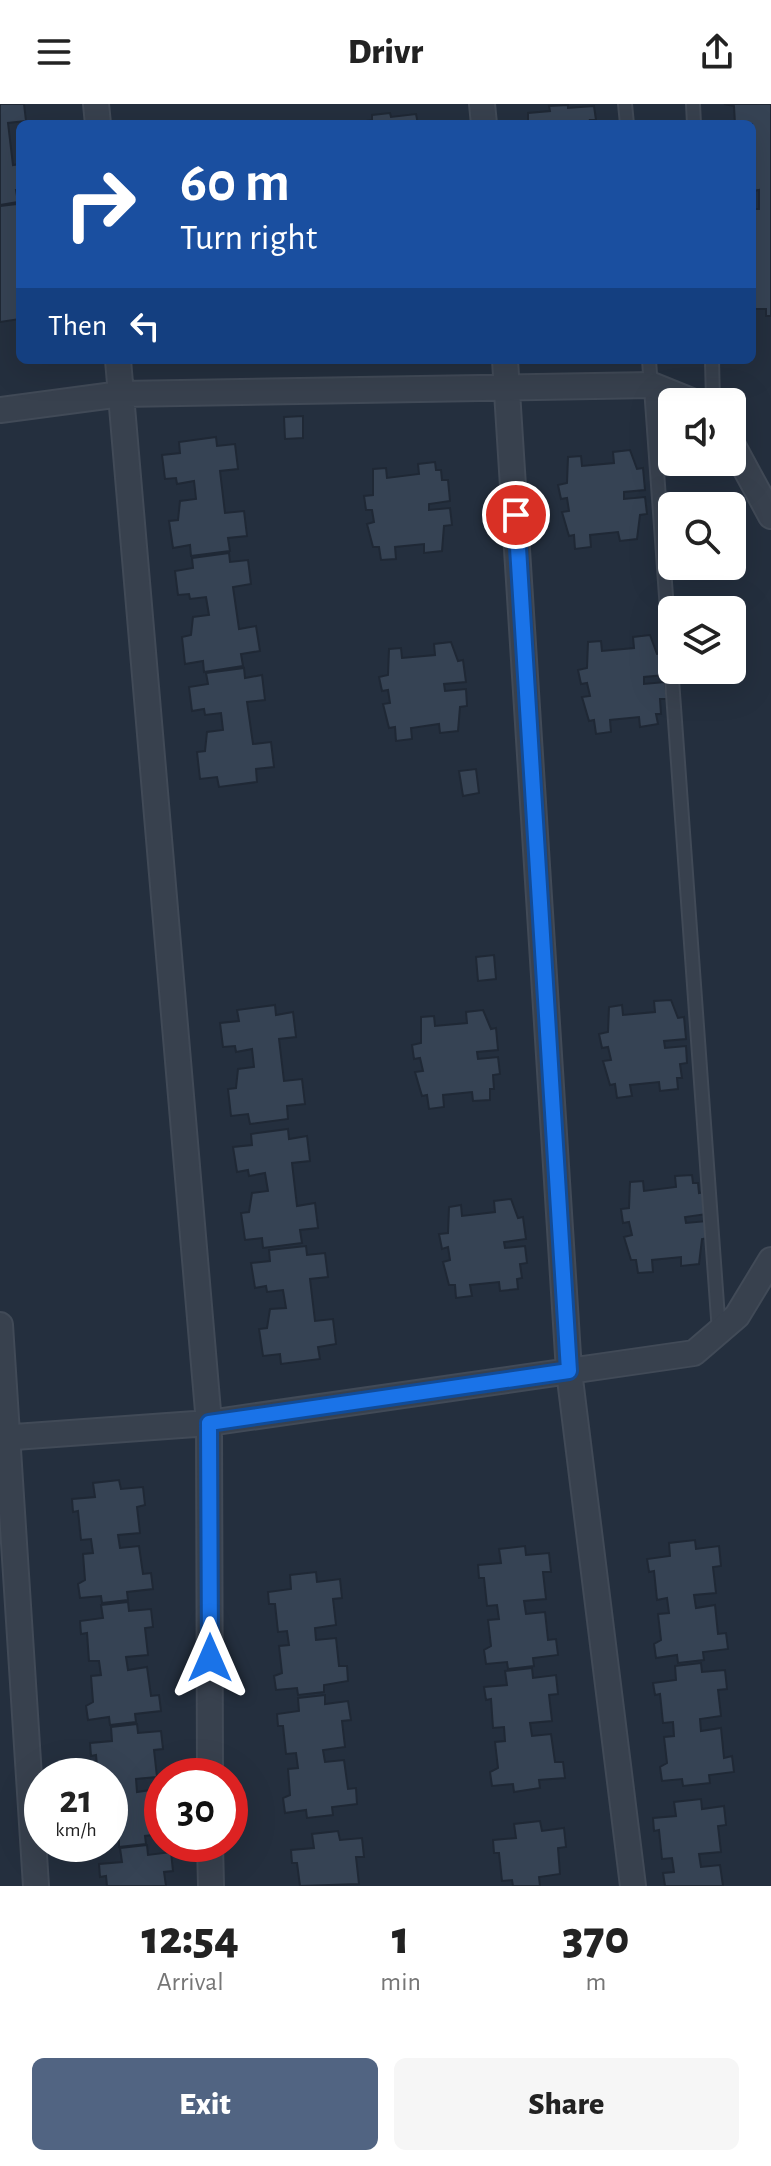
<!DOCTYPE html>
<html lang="en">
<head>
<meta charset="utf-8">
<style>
	body { margin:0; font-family:"Alegreya Sans",sans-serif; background:#f6f6f6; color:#222; height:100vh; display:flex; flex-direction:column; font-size:30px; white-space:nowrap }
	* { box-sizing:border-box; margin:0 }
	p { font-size:26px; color:#767676 }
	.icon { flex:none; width:44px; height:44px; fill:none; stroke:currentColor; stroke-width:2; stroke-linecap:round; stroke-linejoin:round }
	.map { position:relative; height:1782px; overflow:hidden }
	.sheet { display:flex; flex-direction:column; background:#fff; flex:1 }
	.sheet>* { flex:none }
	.hud { position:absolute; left:16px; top:16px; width:740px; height:244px; border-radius:12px; box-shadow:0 8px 32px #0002; background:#1a4fa0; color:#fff; overflow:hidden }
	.tools { position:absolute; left:658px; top:284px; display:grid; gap:16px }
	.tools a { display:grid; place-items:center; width:88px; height:88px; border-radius:12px; background:#fff; box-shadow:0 8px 32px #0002; font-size:40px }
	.speed { position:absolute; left:24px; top:1654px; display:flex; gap:16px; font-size:40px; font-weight:700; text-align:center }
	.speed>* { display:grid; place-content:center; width:104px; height:104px; border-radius:50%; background:#fff; box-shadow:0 8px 32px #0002; line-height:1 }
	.speed small { font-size:20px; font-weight:400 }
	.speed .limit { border:12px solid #d22; background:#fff; color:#111 }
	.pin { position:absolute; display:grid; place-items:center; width:68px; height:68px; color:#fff; margin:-34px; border:4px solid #fff; border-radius:50%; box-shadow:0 2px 8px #0007 }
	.me { position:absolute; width:88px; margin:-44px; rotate:0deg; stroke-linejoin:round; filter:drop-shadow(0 0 6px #0008) }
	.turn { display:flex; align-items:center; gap:28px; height:168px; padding:0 32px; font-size:36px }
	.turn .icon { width:104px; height:104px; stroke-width:2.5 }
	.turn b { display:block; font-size:56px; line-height:68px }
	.then { display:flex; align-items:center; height:76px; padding:0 32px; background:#0003; gap:16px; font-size:30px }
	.eta { display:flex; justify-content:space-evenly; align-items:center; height:136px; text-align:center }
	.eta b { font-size:48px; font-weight:800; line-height:56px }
	.cta { display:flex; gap:16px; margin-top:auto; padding:16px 32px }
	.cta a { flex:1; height:92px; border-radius:12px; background:#516482; color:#fff; font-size:32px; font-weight:800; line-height:92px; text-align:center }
	.cta a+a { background:#f6f6f6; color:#222 }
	header { display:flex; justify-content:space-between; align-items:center; height:104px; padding:0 32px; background:#fff; font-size:36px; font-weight:800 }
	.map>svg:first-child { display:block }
	.building { fill:#364354; stroke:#1f2835; stroke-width:2 }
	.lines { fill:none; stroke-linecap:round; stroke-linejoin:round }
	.service-casing { stroke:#414a57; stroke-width:16 }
	.minor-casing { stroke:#414a57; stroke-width:28 }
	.service { stroke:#38414e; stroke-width:12 }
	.minor { stroke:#38414e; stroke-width:24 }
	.route-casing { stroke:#114b97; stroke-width:20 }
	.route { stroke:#1a73e8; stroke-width:14 }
</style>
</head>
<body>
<header><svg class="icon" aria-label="menu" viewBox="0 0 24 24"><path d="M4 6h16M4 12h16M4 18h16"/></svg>Drivr<svg class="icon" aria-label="share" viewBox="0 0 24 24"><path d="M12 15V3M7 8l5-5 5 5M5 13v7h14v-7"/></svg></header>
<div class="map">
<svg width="771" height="1782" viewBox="0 0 771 1782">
	<rect width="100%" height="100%" fill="#242f3e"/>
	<path class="building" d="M0,0h24l2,17 -18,2 5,42 7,-1v26h-4l2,12 -18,3z
		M724,0h47v212h-5v-7h-14v-40l3,-1 -3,-59h7v-19l-7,1v-67h-17l-1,-18z
		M568,1v3l26,-2 2,14h-6l1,4h-63v-11l22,-2 -1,-5z
		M390,9l1,4 25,-3 2,10h-68l22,-4v-5z
		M17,100l3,115 -20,3v-116z
		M303,312v22l-18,1 -1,-22z
		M216,333l1,9 18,-2 3,25 -18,2 5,42 19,-2 3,25 -19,2 2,13 -39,5 -1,-11 -17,3 -4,-27 9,-1 2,-19 16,-2 -2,-18 -17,3 -1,-6 -11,1 -3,-24 18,-2 -1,-11z
		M630,346l7,19 6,-1 2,22 -21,2v7l21,-2 2,17 -7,1 -3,24 -17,2 -2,-9 -28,3 1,12 -16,2 -1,-14 -5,1 -7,-24 7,-1 -2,-13 -6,1 -3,-14 9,-2 1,-26 13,-1 1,10 32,-3 -1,-11z
		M435,358l1,8h5l1,10h6l2,21 -21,3v6l21,-2 2,17 -8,1 -2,25 -18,2v-9l-29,3 1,12 -15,1 -2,-13h-6l-6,-23 7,-2 -2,-12h-6l-2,-14 9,-1v-26l13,-1 1,10 32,-4 -1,-10z
		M229,449l1,9 18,-2 3,24 -18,3 6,42 17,-3 4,25 -19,3 2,12 -39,6 -1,-11 -18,3 -3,-27 9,-2 2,-18 16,-2 -3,-18 -16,2 -1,-5 -11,1 -3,-24 18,-3 -1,-10z
		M650,531l7,19 6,-1 2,22 -21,2v7l21,-2 2,17h-7l1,15h-5l2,10 -18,3 -1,-10 -29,3 1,12 -15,2 -2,-14 -5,1 -7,-24 8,-1 -3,-13 -6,1 -3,-14 9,-2 1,-26 13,-1 1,10 32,-3 -1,-11z
		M451,538l7,19 5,-1 3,22 -22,2 1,7 21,-2 1,17 -7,1 -2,24 -18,2 -1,-9 -28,4 1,11 -16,2 -1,-14 -6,1 -6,-24 7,-1 -2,-13 -6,1 -3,-14 9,-2 1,-26 12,-1 1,10 33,-3 -1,-11z
		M244,564l1,10 17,-3 3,25 -18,2 6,42 18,-2 3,25 -18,2 1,13 -38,5 -2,-10 -17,2 -3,-27 8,-1 2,-19 16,-2 -2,-17 -16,2 -1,-6 -12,2 -3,-24 19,-3 -2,-11z
		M476,665l3,24 -16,3 -4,-25z
		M494,851l2,24 -18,2 -2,-24z
		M671,896l7,18 6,-1 2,22 -22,2 1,7 21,-2 1,17 -7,1 2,14h-5l1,11 -18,2 -1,-9 -29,3 2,11 -15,2 -2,-14 -5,1 -7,-24 8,-1 -3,-13 -6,1 -3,-14 9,-2 1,-25 13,-2 1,10 32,-3 -1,-11z
		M275,901l1,10 17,-3 3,25 -17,2 5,42 18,-2 3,25 -18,2 1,13 -38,5 -2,-10 -17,2 -3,-27 8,-1 2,-19 16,-2 -2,-18 -16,3 -1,-6 -12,1 -3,-24 19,-2 -2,-11z
		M483,906l8,19 5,-1 2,22 -21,2 1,7 20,-2 2,17 -7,1 1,14h-4v11l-17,1 -1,-9 -29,3 1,12 -15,2 -2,-14 -5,1 -7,-24 8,-1 -3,-13 -6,1 -2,-14 9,-2v-26l13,-1 1,10 32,-3 -1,-11z
		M288,1025l1,10 18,-3 3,25 -18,2 5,43 18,-3 3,25 -18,2 2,13 -39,5 -1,-10 -17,2 -4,-27 8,-1 3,-19 16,-2 -3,-18 -16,3 -1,-6 -11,2 -4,-25 19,-2 -1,-11z
		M692,1071l1,8h5l1,10 6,-1 2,22 -22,3 1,6 21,-2 1,17 -6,1 -3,25 -18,2v-9l-29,3 1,12 -15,1 -2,-13h-5l-7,-23 8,-2 -3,-13 -6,1 -2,-14 8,-1 1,-26 13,-1 1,10 32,-4 -1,-11z
		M511,1095l7,19 5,-1 3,22 -22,3 1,6 20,-2 2,17 -7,1 2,14 -5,1 1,10 -18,2 -1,-9 -29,3 2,11 -16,2 -1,-13h-6l-6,-23 7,-2 -2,-13 -6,2 -3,-15 9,-1 1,-26 12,-2 1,11 33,-4 -1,-11z
		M306,1142l1,9 18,-2 3,24 -18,2 5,42 18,-2 3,25 -18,3 2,12 -39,5 -1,-10 -17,2 -4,-27 8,-1 3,-19 16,-1 -3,-18 -16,2 -1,-6 -11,2 -4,-25 19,-2 -1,-11z
		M119,1376l2,9 22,-2 2,18 -8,2 3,26 -22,2 2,13 19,-2 4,28 8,-1 2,16 -26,3 1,8 -26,3 -1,-7 -21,2 -2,-14 7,-4 -2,-26 10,-1 -2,-14 -10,1 -3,-29 -5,1 -1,-13 23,-2 -2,-14z
		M695,1436l1,9 23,-3 2,20 -8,1 3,26 -22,2 2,13 19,-3 3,29 8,-1 2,16 -25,3 1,8 -26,3 -1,-8 -21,3 -2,-14 7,-4 -3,-26 11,-1 -2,-15 -10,2 -3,-29 -5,1 -2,-13 23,-3 -1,-13z
		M525,1442l1,9 23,-2 2,19h-8l3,27 -22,2 2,13 19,-2 3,28 8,-1 2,16 -25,3 1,8 -26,3 -1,-7 -21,2 -2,-14 7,-4 -3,-26 11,-1 -2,-14 -10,1 -3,-28h-5l-1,-13 23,-2 -2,-14z
		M316,1468l1,10 23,-3 2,19 -9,1 3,26 -21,3 1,12 20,-2 3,28h8l1,15 -24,4v7l-26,3 -1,-7 -21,2 -2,-14 8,-3 -3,-27 10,-1 -2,-14 -9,1 -3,-28h-6l-1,-12 23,-3 -1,-14z
		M128,1498l1,9 22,-2 2,18 -8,1 3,27 -22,2 2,13 19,-3 4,29 8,-1 2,16 -26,3 1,8 -26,3 -1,-8 -21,3 -2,-14 7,-4 -2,-26 10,-1 -2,-14h-10l-2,-28 -6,1 -1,-13 23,-3 -2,-13z
		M701,1559l1,9 23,-2 2,19 -9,1 3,26 -21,3 1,12 20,-3 3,30 8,-2 2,16 -25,3 1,8 -27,3 -1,-7 -20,2 -2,-14 7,-4 -3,-26 10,-1 -1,-14 -10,1 -3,-29 -5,1 -2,-12 23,-3 -1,-14z
		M532,1564l1,10 23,-3 2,19 -9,1 3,26 -22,2 2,13 19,-2 4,28h8l2,16 -26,2 1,8 -26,4 -1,-8 -21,2 -2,-14 8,-4 -3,-26 10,-1 -1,-14 -11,1 -2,-29 -5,1 -2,-13 23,-2 -2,-14z
		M325,1591v9l23,-3 3,19 -9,1 3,26 -22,3 2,12 19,-2 4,29 8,-1 1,16 -25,3 1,8 -26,3 -1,-8 -21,3 -2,-15 7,-3 -2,-26 10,-1 -2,-15 -10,1 -3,-28h-5l-1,-12 22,-3 -1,-13z
		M137,1620l1,9 23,-2 2,18 -9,1 3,27 -21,2 1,13 20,-3 5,45 -17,2 1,8 -27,3v-7l-9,1v-65h-12l-2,-21 -5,1 -1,-13 22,-2 -1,-14z
		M701,1695l1,10 22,-3 2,19 -8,1 3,26 -22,2 2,13 19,-2 3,21h-58l-2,-13 11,-1 -2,-14 -10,1 -3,-29 -5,1 -1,-13 23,-2 -2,-14z
		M540,1717l2,10 22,-3 2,19 -8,1 2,26 -21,3 1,9h-27l-1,-6 -10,1 -3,-28h-5l-1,-13 23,-2 -2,-14z
		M338,1727l2,9 22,-2 2,19h-8l3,27 -59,2 -3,-23h-5l-1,-13 23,-2 -2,-14z
		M147,1741l1,10 23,-3 2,19 -9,1 2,14h-59l-1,-10 -6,1 -1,-13 23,-2 -2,-14z"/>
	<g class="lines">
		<defs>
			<path id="service" d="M625,0l2,20
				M693,0l1,20
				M649,256l70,972
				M712,256l1,42"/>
			<path id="minor" d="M96,0l2,20
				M482,0l2,20
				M118,256l91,1063 1,353
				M505,256l64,1011 64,515
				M0,306l121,-16 531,-9 42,17
				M732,340l39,72
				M0,1221l36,561
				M0,1334l209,-15 485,-70 43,-37 34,-56
				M210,1740l1,42"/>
		</defs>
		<use href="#service" class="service-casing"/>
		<use href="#minor" class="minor-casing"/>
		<use href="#service" class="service"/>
		<use href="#minor" class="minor"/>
	</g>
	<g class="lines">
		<defs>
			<path id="route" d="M210,1554l-1,-235 360,-52 -53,-856"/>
		</defs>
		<use href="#route" class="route-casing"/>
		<use href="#route" class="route"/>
	</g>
</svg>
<div class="tools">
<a><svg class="icon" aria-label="sound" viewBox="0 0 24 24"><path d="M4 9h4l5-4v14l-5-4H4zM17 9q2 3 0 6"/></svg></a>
<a><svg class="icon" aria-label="search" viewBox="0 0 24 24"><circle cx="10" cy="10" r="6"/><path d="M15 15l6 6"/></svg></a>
<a><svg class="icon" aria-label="layers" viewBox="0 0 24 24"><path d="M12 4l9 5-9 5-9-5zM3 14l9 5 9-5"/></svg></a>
</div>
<div class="speed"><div>21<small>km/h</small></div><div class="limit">30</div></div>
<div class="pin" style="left:516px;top:411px;background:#d93025"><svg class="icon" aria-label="arrive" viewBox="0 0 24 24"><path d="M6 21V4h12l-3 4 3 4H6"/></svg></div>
<svg class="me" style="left:210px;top:1554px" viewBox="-20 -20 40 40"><path d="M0-17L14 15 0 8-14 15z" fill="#1a73e8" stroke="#fff" stroke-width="4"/></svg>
<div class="hud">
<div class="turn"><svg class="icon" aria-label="right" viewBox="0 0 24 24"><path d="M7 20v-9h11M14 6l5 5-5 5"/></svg><div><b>60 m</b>Turn right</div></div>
<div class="then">Then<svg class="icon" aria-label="left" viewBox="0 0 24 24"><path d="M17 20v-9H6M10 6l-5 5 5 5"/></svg></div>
</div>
</div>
<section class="sheet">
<div class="eta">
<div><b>12:54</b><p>Arrival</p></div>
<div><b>1</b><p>min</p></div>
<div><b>370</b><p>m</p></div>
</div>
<div class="cta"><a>Exit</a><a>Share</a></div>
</section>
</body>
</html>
